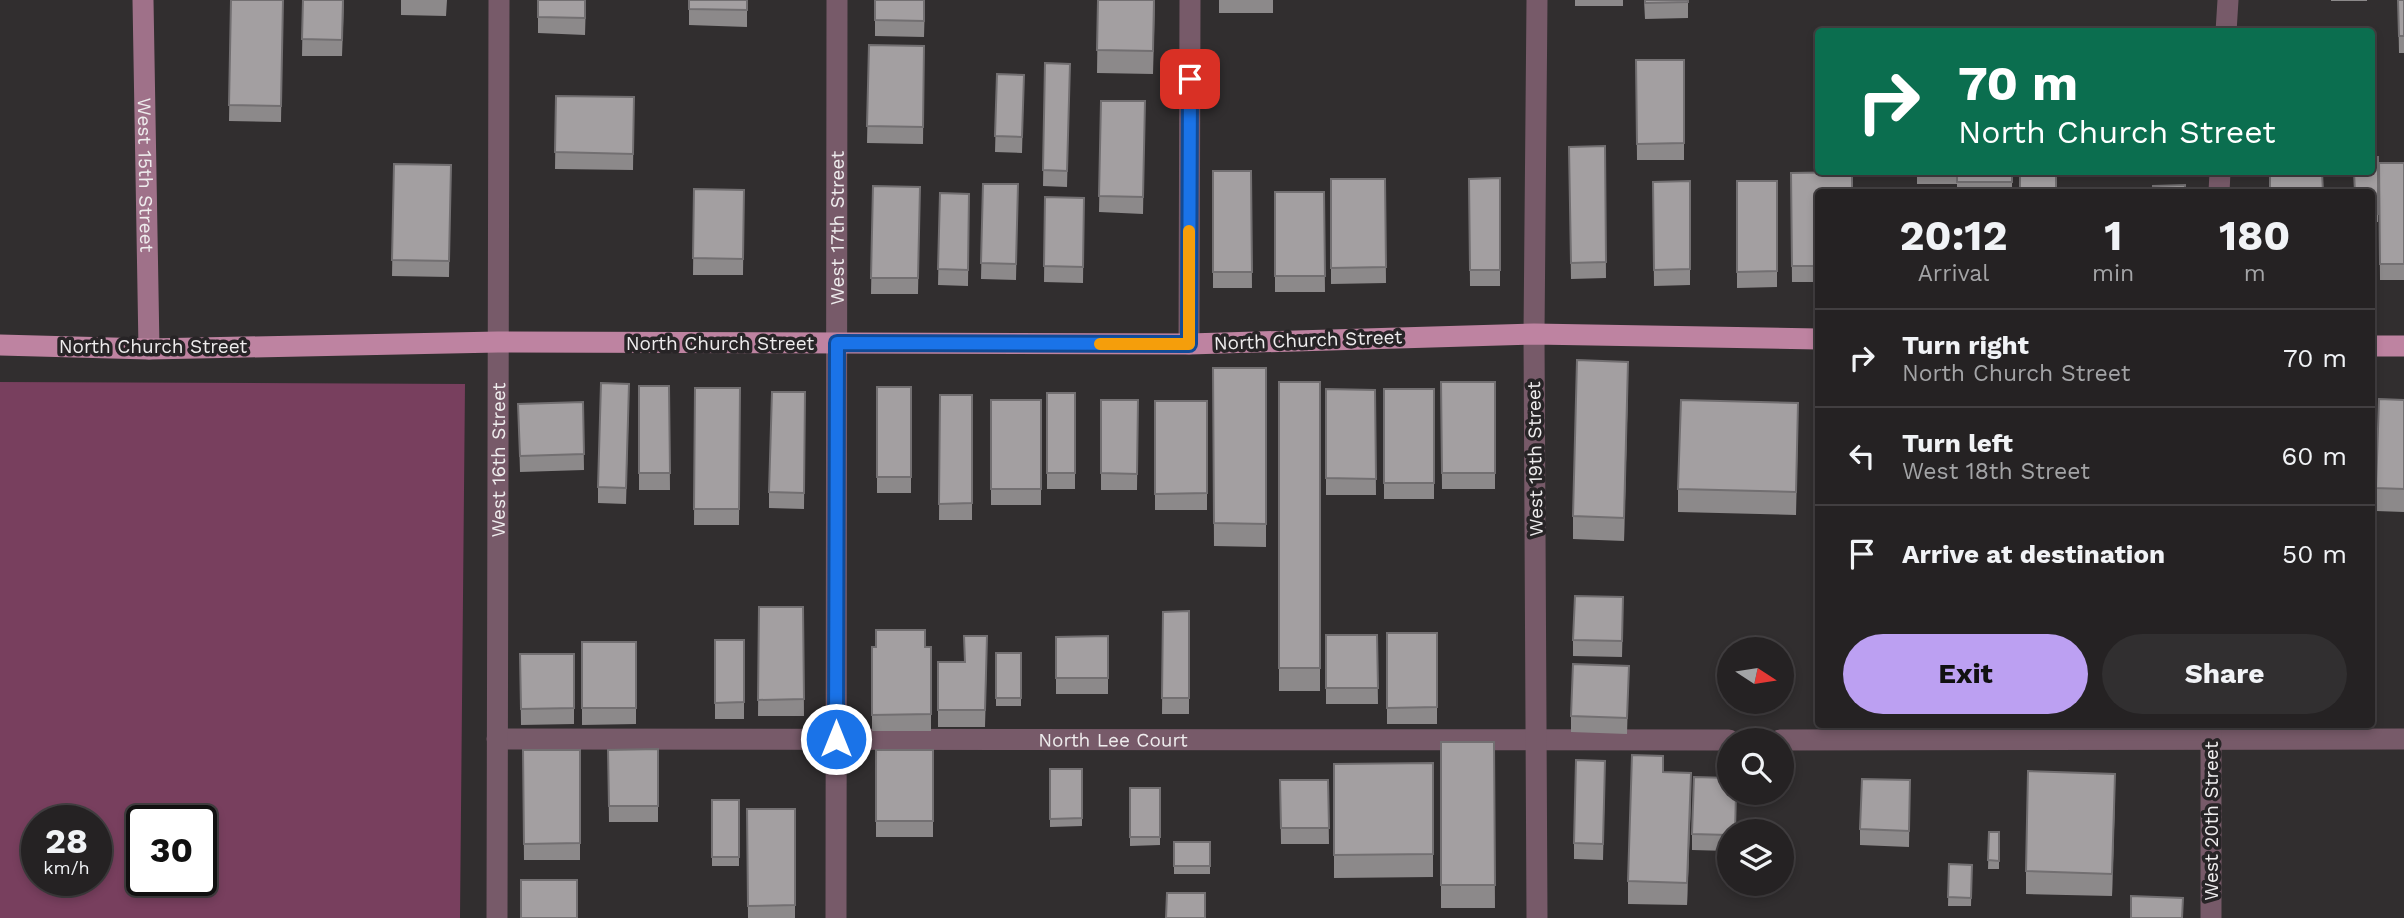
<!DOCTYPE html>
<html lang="en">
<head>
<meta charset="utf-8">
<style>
	body { margin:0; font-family:"Work Sans",sans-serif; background:#312f30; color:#f1f3f6; height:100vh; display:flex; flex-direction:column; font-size:26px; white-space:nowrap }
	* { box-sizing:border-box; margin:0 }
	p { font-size:23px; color:#a3a4a6 }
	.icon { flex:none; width:38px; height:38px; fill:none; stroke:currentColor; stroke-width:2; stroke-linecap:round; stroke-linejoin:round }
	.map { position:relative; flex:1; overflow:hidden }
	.side { position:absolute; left:1815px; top:189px; width:560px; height:539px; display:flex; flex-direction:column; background:#252223; border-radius:7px; box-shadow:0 4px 10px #0003,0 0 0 2px #423f41 }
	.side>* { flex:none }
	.guide { position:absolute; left:1815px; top:28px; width:560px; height:147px; border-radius:7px; box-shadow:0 4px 10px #0003,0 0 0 2px #423f41; background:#0b6e4f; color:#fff; overflow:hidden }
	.needle { width:46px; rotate:102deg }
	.tools { position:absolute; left:1717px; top:637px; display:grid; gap:14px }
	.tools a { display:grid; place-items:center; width:77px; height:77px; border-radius:50%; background:#252223; box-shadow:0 4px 10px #0003,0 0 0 2px #423f41; font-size:35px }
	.speed { position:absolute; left:21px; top:805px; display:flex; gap:14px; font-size:35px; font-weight:700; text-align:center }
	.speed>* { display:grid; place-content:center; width:91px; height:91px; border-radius:50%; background:#252223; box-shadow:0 4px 10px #0003,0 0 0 2px #423f41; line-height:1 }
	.speed small { font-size:18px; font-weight:400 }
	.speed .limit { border:4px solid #111; border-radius:10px; background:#fff; color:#111 }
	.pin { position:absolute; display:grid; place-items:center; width:60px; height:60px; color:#fff; margin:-30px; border-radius:14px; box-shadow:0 4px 10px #0006 }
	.me { position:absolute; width:77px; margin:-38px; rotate:0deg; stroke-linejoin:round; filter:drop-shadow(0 0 5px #0008) }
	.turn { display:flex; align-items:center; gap:24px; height:147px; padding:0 28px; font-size:32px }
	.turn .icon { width:91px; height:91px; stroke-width:2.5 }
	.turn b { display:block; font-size:49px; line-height:60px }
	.eta { display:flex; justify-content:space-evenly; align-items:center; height:119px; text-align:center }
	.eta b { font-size:42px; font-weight:700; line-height:49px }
	.action { display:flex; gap:14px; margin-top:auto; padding:14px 28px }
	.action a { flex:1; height:80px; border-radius:42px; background:#bca0f2; color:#111; font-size:28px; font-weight:700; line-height:80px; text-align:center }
	.action a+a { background:#312f30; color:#f1f3f6 }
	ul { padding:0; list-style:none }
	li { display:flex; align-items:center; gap:21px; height:98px; padding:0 28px; border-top:2px solid #423f41 }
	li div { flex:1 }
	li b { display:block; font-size:26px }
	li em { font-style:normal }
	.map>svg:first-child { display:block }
	.green { fill:#783f5e; fill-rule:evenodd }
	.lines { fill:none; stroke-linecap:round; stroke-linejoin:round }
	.lane { stroke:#775a69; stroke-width:21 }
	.street { stroke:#775a69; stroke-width:21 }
	.secondary { stroke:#9f7189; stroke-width:21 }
	.primary { stroke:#be83a1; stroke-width:21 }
	.wall { fill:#8c898a }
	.shaded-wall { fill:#726f71 }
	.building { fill:#a39fa1; stroke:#726f71; stroke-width:2 }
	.route-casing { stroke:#114b97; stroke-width:18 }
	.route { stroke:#1a73e8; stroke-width:12 }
	.slow { stroke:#f59e0b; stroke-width:12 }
	.labels { text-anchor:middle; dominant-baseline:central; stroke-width:7; stroke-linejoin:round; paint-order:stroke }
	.street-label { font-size:19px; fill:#eeeced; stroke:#272426 }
</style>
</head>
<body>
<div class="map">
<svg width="2404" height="918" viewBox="0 0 2404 918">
	<rect width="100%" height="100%" fill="#312e2f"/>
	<path class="green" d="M0,382l465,2 -5,534h-460zM37,821h59v59h-59zM142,821h59v59h-59z"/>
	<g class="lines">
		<g class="lane">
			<path id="s1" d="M497,739l1232,1"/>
			<path d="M1780,740l624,-1"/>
		</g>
		<g class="street">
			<path d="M2226,32l2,-32"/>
			<path d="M2219,192l1,-20"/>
			<path d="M1189,344l1,-344"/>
			<path id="s2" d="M497,918l2,-918"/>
			<path id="s3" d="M836,918l1,-918"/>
			<path d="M1537,918l-3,-584 3,-334"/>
			<path d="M2211,918v-194"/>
		</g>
		<path class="secondary" id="s4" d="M143,0l6,349"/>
		<path class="primary" d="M0,345l149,4 349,-7 691,2 345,-10 284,5
			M2371,346h33"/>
	</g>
	<path class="wall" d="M231,0h52l-2,122 -52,-1z
		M303,0h41l-2,56h-40z
		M401,0h46l-1,16 -45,-1z
		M538,0h48l-1,35 -47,-2z
		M689,0h58v27l-58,-2z
		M875,0h50l-1,37 -49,-1z
		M1098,0h57l-2,74 -56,-1z
		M1219,0h54v13h-54z
		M1575,0h48v6h-48z
		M1644,0h44v18l-43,1z
		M2331,0h36v1h-36z
		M2398,0h6v53h-5z
		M869,45l55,1 -1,98 -56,-1z
		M1636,60h48v100h-47z
		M1045,63l25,1 -3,123 -24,-1z
		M997,74l27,1 -2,78 -27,-1z
		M556,96l78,1 -1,73 -78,-1z
		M1101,101h44l-2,113 -44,-2z
		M1605,146l1,132 -35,1 -2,-132z
		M2378,157v65h-7v-30z
		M2379,163h25v117h-24z
		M394,164l57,1 -2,112 -57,-1z
		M1213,171h38l1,117h-39z
		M1917,172h95v20h-55v-8h-40z
		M2128,172h64v2h-64z
		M1791,173l27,19v90h-26z
		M1500,178v108h-30l-1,-107z
		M1331,179h54l1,104 -55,1z
		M1690,181v104l-36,1 -1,-104z
		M1737,181h40v106l-40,1z
		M983,184h35l-2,96 -35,-1z
		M873,186l47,1 -2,107h-47z
		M694,189l50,1 -1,85h-50z
		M1275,192h49l1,100h-50z
		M940,193l29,1 -1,92 -30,-1z
		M1045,197l39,1 -1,85 -39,-1z
		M1213,368h53v179l-52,-1z
		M1279,382h41v309h-41z
		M1441,382h54v107h-53z
		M1628,385l-4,156 -51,-2v-23z
		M639,386h30l1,104h-31z
		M877,387h34v106h-34z
		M695,388h45l-1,137h-45z
		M1326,389l49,1 1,105h-50z
		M1384,389h50v110h-50z
		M805,392l-1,117 -35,-1v-16z
		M1047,393h28v96h-28z
		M940,395h32v125h-33z
		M629,400l-3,104 -28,-1v-16z
		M991,400h50v105h-50z
		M1101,400h37l-1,90h-36z
		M2404,400v112l-28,-1v-23z
		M1155,401h52v109h-52z
		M583,402l1,68 -64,2 -2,-68z
		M1798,426l-2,89 -118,-3v-23z
		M759,607h44l1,109h-46z
		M1189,611v103h-27l1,-102z
		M1623,613l-1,44 -49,-1v-16z
		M1387,633h50v91h-50z
		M1326,635h51l1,69h-52z
		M1108,636v58h-52v-57z
		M715,640h29v79h-29z
		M582,642h54v82l-54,1z
		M872,647h59v84h-59z
		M987,652l-2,75h-47v-65h26z
		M996,653h25v53h-25z
		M520,654h54v70l-53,1z
		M1629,666l-2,68 -56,-2v-16z
		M2133,724h49v3l-49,-2z
		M1441,742h53l1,166h-54z
		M658,749v73h-49l-1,-72z
		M523,750h57v110h-56z
		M876,750h57v87h-57z
		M1433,763v114l-99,1v-114z
		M1050,769h32v57l-32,1z
		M1663,772l28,24 -4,109 -59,-1v-23z
		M1605,777l-2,83 -29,-1v-16z
		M1280,780h48l1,64h-48z
		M1910,780l-1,67 -49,-2v-16z
		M1130,788h30v57l-30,1z
		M2115,797l-3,99 -86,-2v-23z
		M712,800h27v66h-27z
		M747,809h48v109h-47z
		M1729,831v20l-37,-1v-16z
		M1989,832h10v37h-11z
		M1174,842h36v32h-36z
		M1949,864l23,1 -1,41h-23z"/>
	<path class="shaded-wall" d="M1628,362v23l-4,156v-23z
		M1691,773v23l-4,109v-22z
		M2115,774v23l-3,99v-22z"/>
	<path class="building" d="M231,0h52l-2,106 -52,-1z
		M303,0h40l-1,40 -40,-1z
		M538,0h47v18l-47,-1z
		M689,0h58v10l-58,-1z
		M875,0h49v21l-49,-1z
		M1098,0h56l-1,51 -56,-1z
		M1645,0h43v2l-43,1z
		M2398,0h6v36h-5z
		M869,45l55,1 -1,81 -56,-1z
		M1636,60h48v83l-47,1z
		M1045,63l25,1 -3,107 -24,-1z
		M997,74l27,1 -2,62 -27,-1z
		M556,96l78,1 -1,57 -78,-2z
		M1101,101h44l-2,96 -44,-1z
		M1605,146l1,116 -35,1 -2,-116z
		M2371,157h7v57h-7v-22h-16l-1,-20h17z
		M2379,163h25v101h-24z
		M394,164l57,1 -2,96 -57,-1z
		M1213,171h38l1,101h-39z
		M1852,172v20h-34v74h-26l-1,-93z
		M1957,172h55v10h-55z
		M2020,172h36v20h-36z
		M2270,172h52l1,20h-53z
		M1500,178v92h-30l-1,-91z
		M1331,179h54l1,88 -55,1z
		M1690,181v88l-36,1 -1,-88z
		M1737,181h40v90l-40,1z
		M983,184h35l-2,80 -35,-1z
		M2185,185v7h-32v-6z
		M873,186l47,1 -2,91h-47z
		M694,189l50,1 -1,69 -50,-1z
		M1275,192h49l1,84h-50z
		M940,193l29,1 -1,76 -30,-1z
		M1045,197l39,1 -1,69 -39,-1z
		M1577,360l51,2 -4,156 -51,-2z
		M1213,368h53v156l-52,-1z
		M1279,382h41v286h-41z
		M1441,382h54v91h-53z
		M601,383l28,1 -3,104 -28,-1z
		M639,386h30l1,87h-31z
		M877,387h34v90h-34z
		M695,388h45l-1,121h-45z
		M1326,389l49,1 1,89 -50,-1z
		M1384,389h50v94h-50z
		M772,392h33l-1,101 -35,-1z
		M1047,393h28v80h-28z
		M940,395h32v108l-33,1z
		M2379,399l25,1v89l-28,-1z
		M991,400h50v89h-50z
		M1101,400h37l-1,74 -36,-1z
		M1681,400l117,3 -2,89 -118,-3z
		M1155,401h52v92l-52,1z
		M583,402l1,52 -64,2 -2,-52z
		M1575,596l48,1 -1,44 -49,-1z
		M759,607h44l1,92 -46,1z
		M1189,611v87h-27l1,-86z
		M876,630h49v17h6v67l-59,1v-68h4z
		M1387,633h50v74l-50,1z
		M1326,635h51l1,53h-52z
		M964,636h23l-2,74h-47v-48h27z
		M1108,636v42h-52v-41z
		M715,640h29v62l-29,1z
		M582,642h54v66h-54z
		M996,653h25v45h-25z
		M520,654h54v54l-53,1z
		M1573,664l56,2 -2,52 -56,-2z
		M1441,742h53l1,143h-54z
		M658,749v57h-49l-1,-56z
		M523,750h57v93l-56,1z
		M876,750h57v71h-57z
		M1632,755l31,1v16l28,1 -4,110 -59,-2z
		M1576,760l29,1 -2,83 -29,-1z
		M1433,763v91l-99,1v-91z
		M1050,769h32v49l-32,1z
		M2028,771l87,3 -3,100 -86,-3z
		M1694,777l35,1v15h7l-1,38h-6v4l-37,-1z
		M1862,779l48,1 -1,51 -49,-2z
		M1280,780h48l1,48h-48z
		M1130,788h30v49h-30z
		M712,800h27v57h-27z
		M747,809h48v96l-47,1z
		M1989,832h10v29l-11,-1z
		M1174,842h36v24h-36z
		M1949,864l23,1 -1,33 -23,-1z
		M521,880h56v38h-56z
		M1167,893h38v25h-39z
		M2131,896l52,2 -1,20h-51z"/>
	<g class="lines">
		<defs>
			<path id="route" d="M836,739l1,-396 352,1 1,-265"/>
		</defs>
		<use href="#route" class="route-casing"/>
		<use href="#route" class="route"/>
		<path class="slow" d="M1100,344h89v-113"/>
	</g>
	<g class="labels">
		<g class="street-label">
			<text stroke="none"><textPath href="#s4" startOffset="175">West 15th Street</textPath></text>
			<text stroke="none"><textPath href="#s3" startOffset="690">West 17th Street</textPath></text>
			<text transform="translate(1308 340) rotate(-2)">North Church Street</text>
			<text x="720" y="343">North Church Street</text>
			<text x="153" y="346">North Church Street</text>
			<text stroke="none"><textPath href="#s2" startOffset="458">West 16th Street</textPath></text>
			<text transform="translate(1535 459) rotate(-91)">West 19th Street</text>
			<text stroke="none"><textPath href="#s1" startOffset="616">North Lee Court</textPath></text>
			<text transform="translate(2211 821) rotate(-90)">West 20th Street</text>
		</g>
	</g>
</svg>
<div class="tools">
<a><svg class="needle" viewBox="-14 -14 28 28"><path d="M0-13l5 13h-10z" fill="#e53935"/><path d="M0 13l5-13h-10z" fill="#a3a4a6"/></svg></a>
<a><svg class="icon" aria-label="search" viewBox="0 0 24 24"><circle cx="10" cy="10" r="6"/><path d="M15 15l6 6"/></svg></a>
<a><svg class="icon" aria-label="layers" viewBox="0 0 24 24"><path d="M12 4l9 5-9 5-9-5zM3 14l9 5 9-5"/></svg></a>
</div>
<div class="speed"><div>28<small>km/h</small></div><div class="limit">30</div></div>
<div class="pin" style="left:1190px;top:79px;background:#d93025"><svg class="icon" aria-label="arrive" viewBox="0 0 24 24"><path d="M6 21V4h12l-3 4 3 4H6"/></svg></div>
<svg class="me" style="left:836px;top:739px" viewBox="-20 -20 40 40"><circle r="17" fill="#1a73e8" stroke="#fff" stroke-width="3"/><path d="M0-11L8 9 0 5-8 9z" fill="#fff"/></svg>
<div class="guide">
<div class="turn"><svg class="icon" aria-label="right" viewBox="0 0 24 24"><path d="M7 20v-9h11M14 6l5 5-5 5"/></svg><div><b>70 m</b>North Church Street</div></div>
</div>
<section class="side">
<div class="eta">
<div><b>20:12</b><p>Arrival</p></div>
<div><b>1</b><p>min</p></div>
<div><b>180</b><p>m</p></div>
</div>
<ul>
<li><svg class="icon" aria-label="right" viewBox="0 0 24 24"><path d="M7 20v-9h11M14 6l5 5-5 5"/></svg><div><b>Turn right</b><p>North Church Street</p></div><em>70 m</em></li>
<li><svg class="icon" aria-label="left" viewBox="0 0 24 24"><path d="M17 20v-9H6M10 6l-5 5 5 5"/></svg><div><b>Turn left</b><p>West 18th Street</p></div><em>60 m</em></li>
<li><svg class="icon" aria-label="arrive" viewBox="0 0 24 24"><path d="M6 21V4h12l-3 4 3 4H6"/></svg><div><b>Arrive at destination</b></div><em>50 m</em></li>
</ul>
<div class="action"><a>Exit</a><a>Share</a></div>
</section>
</div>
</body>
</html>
